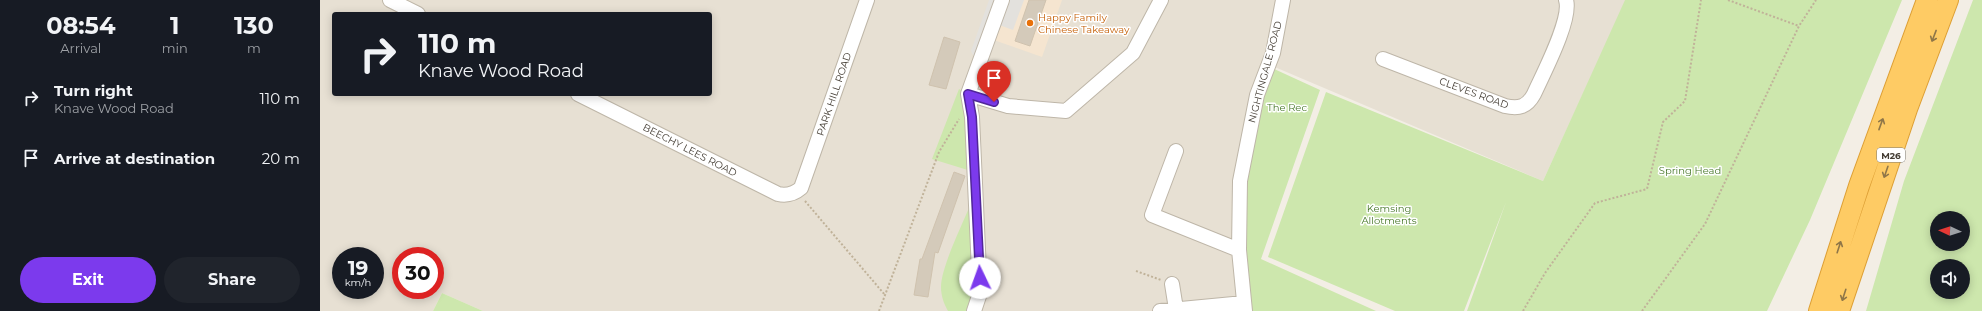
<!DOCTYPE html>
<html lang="en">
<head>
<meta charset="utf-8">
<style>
	body { margin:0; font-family:Montserrat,sans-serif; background:#20242c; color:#f1f3f6; height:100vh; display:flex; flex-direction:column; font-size:15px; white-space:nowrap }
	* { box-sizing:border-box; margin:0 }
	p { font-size:13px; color:#9ea1a6 }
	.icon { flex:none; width:22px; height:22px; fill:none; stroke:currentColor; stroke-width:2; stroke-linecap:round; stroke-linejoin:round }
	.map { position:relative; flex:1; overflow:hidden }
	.side { display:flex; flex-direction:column; background:#171b24; width:320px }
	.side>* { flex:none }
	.guide { position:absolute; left:12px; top:12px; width:380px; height:84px; border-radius:4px; box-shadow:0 2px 10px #0003; background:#171b24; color:#f1f3f6; overflow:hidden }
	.needle { width:26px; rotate:274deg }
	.fabs { position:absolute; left:1610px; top:211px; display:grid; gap:8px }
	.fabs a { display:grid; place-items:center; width:40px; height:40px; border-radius:50%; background:#171b24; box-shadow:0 2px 10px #0003; font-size:20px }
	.speed { position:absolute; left:12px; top:247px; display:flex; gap:8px; font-size:20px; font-weight:700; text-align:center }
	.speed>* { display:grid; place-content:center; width:52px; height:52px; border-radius:50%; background:#171b24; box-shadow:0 2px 10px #0003; line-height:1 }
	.speed small { font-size:10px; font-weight:400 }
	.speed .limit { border:6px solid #d22; background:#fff; color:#111 }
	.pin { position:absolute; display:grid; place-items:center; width:34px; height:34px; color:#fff; margin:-41px -17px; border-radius:50% 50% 50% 0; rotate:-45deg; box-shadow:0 0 4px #0007 }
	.pin .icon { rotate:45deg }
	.me { position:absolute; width:44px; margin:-22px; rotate:357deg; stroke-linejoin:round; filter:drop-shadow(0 0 3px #0008) }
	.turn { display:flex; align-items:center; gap:14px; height:84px; padding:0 20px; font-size:18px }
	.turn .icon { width:52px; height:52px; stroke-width:2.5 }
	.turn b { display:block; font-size:28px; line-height:34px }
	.eta { display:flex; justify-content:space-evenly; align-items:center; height:68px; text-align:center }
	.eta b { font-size:24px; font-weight:700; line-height:28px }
	.cta { display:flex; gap:8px; margin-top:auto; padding:8px 20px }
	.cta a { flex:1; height:46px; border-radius:24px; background:#7c3aed; color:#fff; font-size:16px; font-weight:700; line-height:46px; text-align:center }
	.cta a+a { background:#20242c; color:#f1f3f6 }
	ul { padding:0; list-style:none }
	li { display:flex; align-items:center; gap:12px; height:60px; padding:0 20px }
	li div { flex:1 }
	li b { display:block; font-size:15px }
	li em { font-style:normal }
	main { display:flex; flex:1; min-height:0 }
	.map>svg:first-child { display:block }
	.residential { fill:#e7e0d3; fill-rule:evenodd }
	.commercial { fill:#f5e5d0 }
	.green { fill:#cde7ad; fill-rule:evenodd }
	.parking { fill:#e3e1dd }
	.building { fill:#d4caba; stroke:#cfc2ae }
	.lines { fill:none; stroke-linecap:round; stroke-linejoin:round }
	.minor-casing { stroke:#beb6a8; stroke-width:16 }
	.highway-casing { stroke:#dd9f34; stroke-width:22 }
	.path { stroke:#c0b299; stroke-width:2; stroke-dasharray:2 2; stroke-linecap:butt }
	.minor { stroke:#fff; stroke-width:14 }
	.highway { stroke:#fecb64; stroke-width:20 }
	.oneway { stroke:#8f7648 }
	.route-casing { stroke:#51269a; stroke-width:10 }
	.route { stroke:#7c3aed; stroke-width:7 }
	.food-dot { fill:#e8710a; stroke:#fff; stroke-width:1.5 }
	.labels { text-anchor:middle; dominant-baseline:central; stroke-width:3; stroke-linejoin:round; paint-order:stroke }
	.shield { fill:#fff; stroke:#7d7872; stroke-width:1 }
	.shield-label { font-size:9px; font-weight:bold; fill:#453e35 }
	.food-label { font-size:10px; fill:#c56008; stroke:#fff; text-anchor:start }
	.street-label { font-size:10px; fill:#453e35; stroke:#fff }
	.park-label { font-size:10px; fill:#467728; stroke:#fff }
</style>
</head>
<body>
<main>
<section class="side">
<div class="eta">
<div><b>08:54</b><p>Arrival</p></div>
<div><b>1</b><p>min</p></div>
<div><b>130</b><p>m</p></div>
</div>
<ul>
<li><svg class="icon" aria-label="right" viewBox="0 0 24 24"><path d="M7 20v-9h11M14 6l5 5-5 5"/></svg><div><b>Turn right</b><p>Knave Wood Road</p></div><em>110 m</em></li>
<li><svg class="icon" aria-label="arrive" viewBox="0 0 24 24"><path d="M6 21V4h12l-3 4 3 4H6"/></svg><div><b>Arrive at destination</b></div><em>20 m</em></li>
</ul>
<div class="cta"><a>Exit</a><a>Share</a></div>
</section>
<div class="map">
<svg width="1662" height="311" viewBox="0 0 1662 311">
	<rect width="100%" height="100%" fill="#f3eee5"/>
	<path class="residential" d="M0,0h1306l-83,181 -278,-118 -21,248h-761l-41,-18 -9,18h-113zM14,14h376v80h-376zM21,256h34v34h-34zM81,256h34v34h-34z"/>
	<path class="commercial" d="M685,0h57l-20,57 -51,-18z"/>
	<path class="green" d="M1305,0h277l-92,220 -43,91h-300l39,-109 -42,109h-69l-127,-54 58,-165 217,89z
		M1653,0h9v311h-116l38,-130zM1617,218h26v26h-26zM1617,266h26v26h-26z
		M952,68l48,22 -59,169 115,52h-125l-7,-68 2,-67 16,-81z
		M639,89l5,3 7,79 -39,-12z
		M649,208l4,85 -6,18h-19c-4,-7 -7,-15 -7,-24 0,-19 20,-60 28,-79z
		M122,293l41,18h-50z"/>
	<path class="parking" d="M669,0h35l-11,30 -22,-8 -15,39 -5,-10z"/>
	<path class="building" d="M709,0h17l-16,46 -15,-5z
		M624,37l16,5 -14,47 -17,-4z
		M634,172l11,4 -27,77 -3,-1 -7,45 -14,-2 6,-36h2z"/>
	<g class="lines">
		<defs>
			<path id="minor" d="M70,0l28,14
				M1063,59l122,47c14,3 22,1 29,-12 9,-20 38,-75 32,-94
				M258,94l200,100c9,2 16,0 23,-6l66,-188
				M648,94l40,12 58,5 67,-58 28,-53
				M856,151l-24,64 87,35
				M852,284l4,25
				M654,311l6,-18 -8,-176 -4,-23 34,-94
				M840,311l84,-8
				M925,311l-6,-61 1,-69 17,-86 16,-42 10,-53"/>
			<path id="highway" d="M1499,311l40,-125 68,-186
				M1519,311l68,-202 41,-109"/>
		</defs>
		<use href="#minor" class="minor-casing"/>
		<use href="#highway" class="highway-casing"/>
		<path class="path" d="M1408,0l71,26
			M485,201l80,94
			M816,271l25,9
			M559,311l60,-159 20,-33
			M1203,311l22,-38 50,-70 52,-14 16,-67 22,-21 16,-101
			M1322,311l63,-87 94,-198 17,-26"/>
		<use href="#minor" class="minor"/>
		<use href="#highway" class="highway"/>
	</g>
	<defs><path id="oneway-shaft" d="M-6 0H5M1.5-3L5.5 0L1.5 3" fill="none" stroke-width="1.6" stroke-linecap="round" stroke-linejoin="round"/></defs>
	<g class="oneway">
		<use href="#oneway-shaft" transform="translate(1614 36) rotate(111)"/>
		<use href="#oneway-shaft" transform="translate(1561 124) rotate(-70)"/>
		<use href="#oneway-shaft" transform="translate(1566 172) rotate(109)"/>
		<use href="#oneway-shaft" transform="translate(1519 247) rotate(-72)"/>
		<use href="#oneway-shaft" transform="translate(1524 295) rotate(108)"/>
	</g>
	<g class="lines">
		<defs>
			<path id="route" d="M660,278l-8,-161 -4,-23 26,8"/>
		</defs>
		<use href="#route" class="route-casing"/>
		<use href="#route" class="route"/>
	</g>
	<circle class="food-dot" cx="710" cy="23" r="4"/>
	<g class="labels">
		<rect class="shield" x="1557" y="148" width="28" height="14" rx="3"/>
		<g class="shield-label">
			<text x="1571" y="155">M26</text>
		</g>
		<g class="food-label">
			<text x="718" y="17">Happy Family<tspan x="718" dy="12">Chinese Takeaway</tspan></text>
		</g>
		<g class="street-label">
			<text transform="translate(945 72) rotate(-75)">NIGHTINGALE ROAD</text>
			<text transform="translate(1154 93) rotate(20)">CLEVES ROAD</text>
			<text transform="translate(514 94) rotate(-71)">PARK HILL ROAD</text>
			<text transform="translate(370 150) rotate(27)">BEECHY LEES ROAD</text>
		</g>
		<g class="park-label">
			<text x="967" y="107">The Rec</text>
			<text x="1370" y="170">Spring Head</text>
			<text x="1069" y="208">Kemsing<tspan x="1069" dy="12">Allotments</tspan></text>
		</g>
	</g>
</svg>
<div class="fabs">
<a><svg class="needle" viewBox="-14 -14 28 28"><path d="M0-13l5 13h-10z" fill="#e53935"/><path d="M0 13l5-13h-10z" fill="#9ea1a6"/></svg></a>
<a><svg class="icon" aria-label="sound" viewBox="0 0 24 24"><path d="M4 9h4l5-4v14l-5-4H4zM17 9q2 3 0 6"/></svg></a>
</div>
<div class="speed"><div>19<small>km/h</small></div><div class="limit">30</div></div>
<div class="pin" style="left:674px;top:102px;background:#d93025"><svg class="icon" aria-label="arrive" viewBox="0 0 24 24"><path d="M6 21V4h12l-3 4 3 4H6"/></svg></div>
<svg class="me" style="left:660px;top:278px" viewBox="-20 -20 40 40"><circle r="19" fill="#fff"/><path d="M0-13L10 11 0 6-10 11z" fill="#7c3aed"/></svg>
<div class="guide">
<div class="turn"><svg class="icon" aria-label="right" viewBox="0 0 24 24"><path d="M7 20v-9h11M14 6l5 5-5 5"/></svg><div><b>110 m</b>Knave Wood Road</div></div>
</div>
</div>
</main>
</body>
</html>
